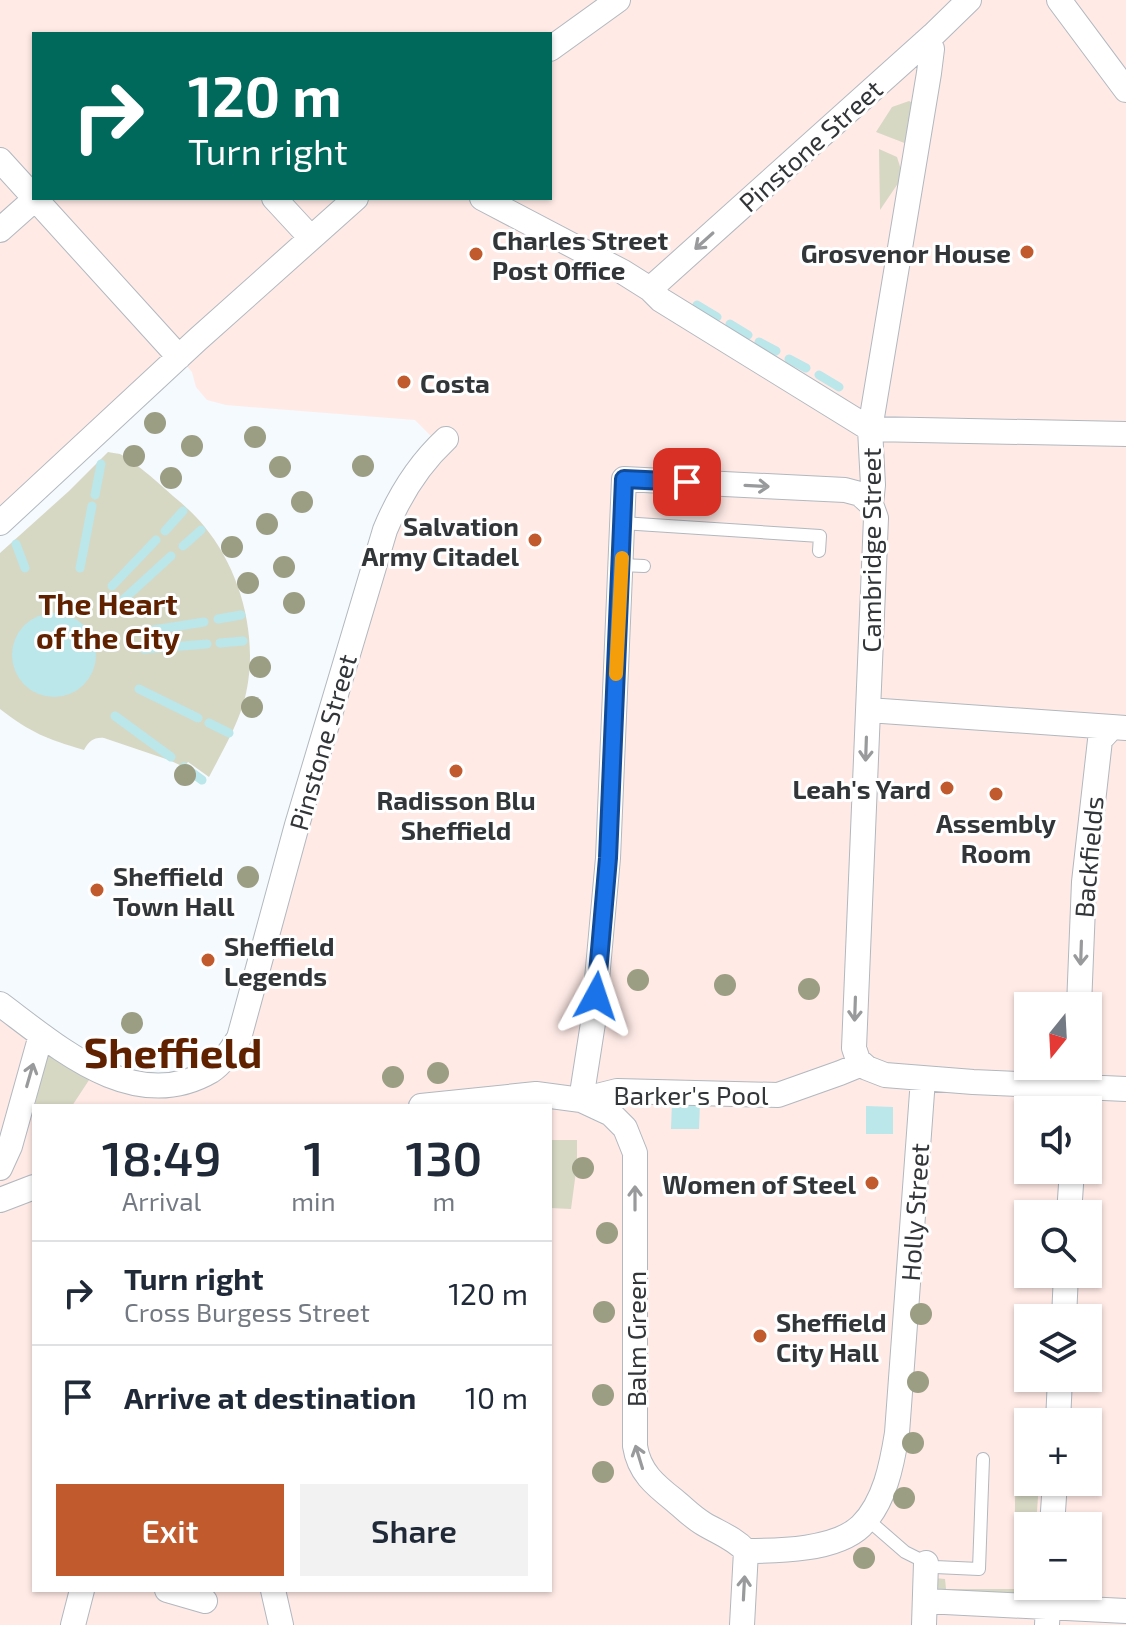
<!DOCTYPE html>
<html lang="en">
<head>
<meta charset="utf-8">
<style>
	body { margin:0; font-family:"Exo 2",sans-serif; background:#f2f2f3; color:#1f2937; height:100vh; display:flex; flex-direction:column; font-size:30px; white-space:nowrap }
	* { box-sizing:border-box; margin:0 }
	p { font-size:26px; color:#747a83 }
	.icon { flex:none; width:44px; height:44px; fill:none; stroke:currentColor; stroke-width:2; stroke-linecap:round; stroke-linejoin:round }
	.map { position:relative; flex:1; overflow:hidden }
	.side { position:absolute; left:32px; top:1104px; width:520px; height:488px; display:flex; flex-direction:column; background:#fff; border-radius:0px; box-shadow:0 2px 6px #0004 }
	.side>* { flex:none }
	.banner { position:absolute; left:32px; top:32px; width:520px; height:168px; border-radius:0px; box-shadow:0 2px 6px #0004; background:#00695c; color:#fff; overflow:hidden }
	.needle { width:52px; rotate:198deg }
	.controls { position:absolute; left:1014px; top:992px; display:grid; gap:16px }
	.controls a { display:grid; place-items:center; width:88px; height:88px; border-radius:0px; background:#fff; box-shadow:0 2px 6px #0004; font-size:40px }
	.pin { position:absolute; display:grid; place-items:center; width:68px; height:68px; color:#fff; margin:-34px; border-radius:16px; box-shadow:0 4px 12px #0006 }
	.me { position:absolute; width:88px; margin:-44px; rotate:5deg; stroke-linejoin:round; filter:drop-shadow(0 0 6px #0008) }
	.turn { display:flex; align-items:center; gap:28px; height:168px; padding:0 24px; font-size:36px }
	.turn .icon { width:104px; height:104px; stroke-width:2.5 }
	.turn b { display:block; font-size:56px; line-height:68px }
	.eta { display:flex; justify-content:space-evenly; align-items:center; height:136px; text-align:center }
	.eta b { font-size:48px; font-weight:600; line-height:56px }
	.button { display:flex; gap:16px; margin-top:auto; padding:16px 24px }
	.button a { flex:1; height:92px; border-radius:0px; background:#c15b2d; color:#fff; font-size:32px; font-weight:600; line-height:92px; text-align:center }
	.button a+a { background:#f2f2f3; color:#1f2937 }
	ul { padding:0; list-style:none }
	li { display:flex; align-items:center; gap:24px; height:104px; padding:0 24px; border-top:2px solid #e0e1e3 }
	li div { flex:1 }
	li b { display:block; font-size:30px }
	li em { font-style:normal }
	.map>svg:first-child { display:block }
	.commercial { fill:#ffeae6; fill-rule:evenodd }
	.green { fill:#d6d8c4 }
	.water { fill:#bbe6ea }
	.lines { fill:none; stroke-linecap:round; stroke-linejoin:round }
	.stream { stroke:#bbe6ea; stroke-width:9 }
	.lane-casing { stroke:#b1b8bf; stroke-width:14 }
	.street-casing { stroke:#b1b8bf; stroke-width:26 }
	.lane { stroke:#fff; stroke-width:12 }
	.street { stroke:#fff; stroke-width:24 }
	.tree { fill:#9b9e83 }
	.oneway { stroke:#999a9c }
	.route-casing { stroke:#114b97; stroke-width:20 }
	.route { stroke:#1a73e8; stroke-width:14 }
	.slow { stroke:#f59e0b; stroke-width:14 }
	.poi-dot { fill:#c15b2d; stroke:#fff; stroke-width:3 }
	.labels { text-anchor:middle; dominant-baseline:central; stroke-width:6; stroke-linejoin:round; paint-order:stroke }
	.street-label { font-size:26px; fill:#333638; stroke:#fff }
	.poi-label { font-size:26px; font-weight:bold; fill:#333638; stroke:#fff; text-anchor:start }
	.quarter-label { font-size:30px; font-weight:bold; fill:#602101; stroke:#fff }
	.town-label { font-size:42px; font-weight:bold; fill:#602101; stroke:#fff }
</style>
</head>
<body>
<div class="map">
<svg width="1126" height="1625" viewBox="0 0 1126 1625">
	<rect width="100%" height="100%" fill="#f5fafe"/>
	<path class="commercial" d="M0,0h1126v1625h-1126v-621l148,80 77,-26 160,-528 55,-85 -25,-25 -189,-15 -19,-5 -11,-13 -4,-15 -13,-15 -179,166zM34,34h516v164h-516zM1028,1006h60v60h-60zM34,1106h516v484h-516zM1028,1110h60v60h-60zM1028,1214h60v60h-60zM1028,1318h60v60h-60zM1028,1422h60v60h-60zM1028,1526h60v60h-60z"/>
	<path class="green" d="M909,101l6,3 -8,40 -31,-12 16,-25z
		M879,149l18,8 6,19 -23,34z
		M108,452c3,1 8,1 12,2 14,7 41,31 53,42 11,9 22,19 31,30 39,47 57,119 39,179 -8,25 -22,49 -34,72l-21,-15 -4,5 -15,-7 -65,-22c-10,-1 -15,3 -20,12 -37,-11 -53,-17 -84,-41v-156l69,-62z
		M46,1050l45,27 -19,29h-37z
		M550,1140h27v24l-6,45 -21,-1z
		M1015,1439l12,1 1,42h11l-3,44h-8v60h4l-5,14 -79,-3 -13,-11 -1,-8 11,1 1,10h69z"/>
	<path class="water" d="M12 655a42 42 0 1 1 84 0a42 42 0 1 1-84 0Z
		M672,1102h28l-1,27h-28z
		M866,1106l27,1v27h-27z"/>
	<g class="lines">
		<path class="stream" d="M697,305l20,12
			M730,324l18,11
			M759,342l17,9
			M789,359l17,9
			M819,375l20,12
			M95,495l6,-31
			M165,531l18,-20
			M16,544l9,24
			M183,546l18,-16
			M80,568l12,-62
			M112,586l44,-46
			M124,599l47,-43
			M218,619l23,-4
			M141,632l63,-10
			M220,643l23,-2
			M144,649l63,-5
			M139,689l59,29
			M115,716l56,41
			M209,723l20,10
			M184,767l18,13"/>
		<defs>
			<path id="lane" d="M622,523l198,13 -1,15
				M621,565l23,1
				M867,1519l38,33 30,15 44,2 4,-110"/>
			<path id="street" d="M1059,0l67,90
				M925,42l7,7 -3,24 -59,356 3,56 -2,19 5,14 -22,530 4,12 9,8 18,7 88,7 153,7
				M550,49l68,-49
				M0,160l179,197
				M274,198l37,40
				M482,198l141,74 27,17 11,11 209,129
				M0,230l36,-32
				M650,289l283,-254 36,-35
				M870,429l256,5
				M0,523l197,-183 159,-142
				M868,710l244,17
				M0,1004c58,43 134,112 211,67 12,-8 20,-21 28,-33l58,-213 88,-295c14,-34 34,-66 61,-91
				M1079,1006l5,-124 16,-142 12,-13 14,1
				M581,1100l12,-77 15,-165 16,-379 221,11 15,4 11,10
				M581,1100l30,14 14,14 10,25v293c4,26 20,39 39,54 10,8 18,17 30,24 15,9 30,14 42,27
				M421,1106l115,-12 45,6 36,-9 161,4 62,-22 22,-9
				M1075,1110l2,-44
				M0,1168l10,-22 31,-111
				M0,1200l34,-13
				M1069,1214l3,-44
				M1064,1318l2,-44
				M1058,1422l2,-44
				M1052,1526l3,-44
				M746,1551c33,0 90,-1 115,-25 24,-24 31,-62 36,-93l26,-354
				M167,1590l38,11
				M273,1590l8,35
				M925,1601l201,10
				M73,1625l9,-35
				M742,1625l4,-74
				M924,1625l2,-62
				M1047,1625l2,-39"/>
		</defs>
		<use href="#lane" class="lane-casing"/>
		<use href="#street" class="street-casing"/>
		<use href="#lane" class="lane"/>
		<use href="#street" class="street"/>
	</g>
	<g class="tree">
		<circle cx="155" cy="423" r="11"/>
		<circle cx="255" cy="437" r="11"/>
		<circle cx="192" cy="446" r="11"/>
		<circle cx="134" cy="456" r="11"/>
		<circle cx="363" cy="466" r="11"/>
		<circle cx="280" cy="467" r="11"/>
		<circle cx="171" cy="478" r="11"/>
		<circle cx="302" cy="502" r="11"/>
		<circle cx="267" cy="524" r="11"/>
		<circle cx="232" cy="547" r="11"/>
		<circle cx="284" cy="567" r="11"/>
		<circle cx="248" cy="583" r="11"/>
		<circle cx="294" cy="603" r="11"/>
		<circle cx="260" cy="667" r="11"/>
		<circle cx="252" cy="707" r="11"/>
		<circle cx="185" cy="775" r="11"/>
		<circle cx="248" cy="877" r="11"/>
		<circle cx="638" cy="980" r="11"/>
		<circle cx="725" cy="985" r="11"/>
		<circle cx="809" cy="989" r="11"/>
		<circle cx="132" cy="1023" r="11"/>
		<circle cx="438" cy="1073" r="11"/>
		<circle cx="393" cy="1077" r="11"/>
		<circle cx="583" cy="1168" r="11"/>
		<circle cx="607" cy="1233" r="11"/>
		<circle cx="604" cy="1312" r="11"/>
		<circle cx="921" cy="1314" r="11"/>
		<circle cx="918" cy="1382" r="11"/>
		<circle cx="603" cy="1395" r="11"/>
		<circle cx="913" cy="1443" r="11"/>
		<circle cx="603" cy="1472" r="11"/>
		<circle cx="904" cy="1498" r="11"/>
		<circle cx="864" cy="1558" r="11"/>
	</g>
	<defs><path id="oneway-shaft" d="M-6 0H5M1.5-3L5.5 0L1.5 3" fill="none" stroke-width="1.6" stroke-linecap="round" stroke-linejoin="round" transform="scale(2)"/></defs>
	<g class="oneway">
		<use href="#oneway-shaft" transform="translate(704 241) rotate(138)"/>
		<use href="#oneway-shaft" transform="translate(757 486) rotate(3)"/>
		<use href="#oneway-shaft" transform="translate(866 749) rotate(92)"/>
		<use href="#oneway-shaft" transform="translate(1081 953) rotate(92)"/>
		<use href="#oneway-shaft" transform="translate(855 1009) rotate(92)"/>
		<use href="#oneway-shaft" transform="translate(30 1075) rotate(-74)"/>
		<use href="#oneway-shaft" transform="translate(635 1198) rotate(-90)"/>
		<use href="#oneway-shaft" transform="translate(639 1457) rotate(-107)"/>
		<use href="#oneway-shaft" transform="translate(744 1588) rotate(-87)"/>
	</g>
	<g class="lines">
		<defs>
			<path id="route" d="M596,996l12,-138 16,-379 63,3"/>
		</defs>
		<use href="#route" class="route-casing"/>
		<use href="#route" class="route"/>
		<path class="slow" d="M616,674l6,-116"/>
	</g>
	<g class="poi-dot">
		<circle cx="1027" cy="252" r="8"/>
		<circle cx="476" cy="254" r="8"/>
		<circle cx="404" cy="382" r="8"/>
		<circle cx="535" cy="540" r="8"/>
		<circle cx="456" cy="771" r="8"/>
		<circle cx="947" cy="788" r="8"/>
		<circle cx="996" cy="794" r="8"/>
		<circle cx="97" cy="890" r="8"/>
		<circle cx="208" cy="960" r="8"/>
		<circle cx="872" cy="1183" r="8"/>
		<circle cx="760" cy="1336" r="8"/>
	</g>
	<g class="labels">
		<g class="street-label">
			<text transform="translate(810 145) rotate(-42)">Pinstone Street</text>
			<text transform="translate(870 550) rotate(-90)">Cambridge Street</text>
			<text transform="translate(322 742) rotate(-74)">Pinstone Street</text>
			<text transform="translate(1088 857) rotate(-85)">Backfields</text>
			<text x="691" y="1094">Barker's Pool</text>
			<text transform="translate(914 1212) rotate(-86)">Holly Street</text>
			<text transform="translate(635 1339) rotate(-90)">Balm Green</text>
		</g>
		<g class="poi-label">
			<text x="492" y="239">Charles Street<tspan x="492" dy="30">Post Office</tspan></text>
			<text x="1011" y="252" text-anchor="end">Grosvenor House</text>
			<text x="420" y="382">Costa</text>
			<text x="519" y="525" text-anchor="end">Salvation<tspan x="519" dy="30">Army Citadel</tspan></text>
			<text x="931" y="788" text-anchor="end">Leah's Yard</text>
			<text x="456" y="799" text-anchor="middle">Radisson Blu<tspan x="456" dy="30">Sheffield</tspan></text>
			<text x="996" y="822" text-anchor="middle">Assembly<tspan x="996" dy="30">Room</tspan></text>
			<text x="113" y="875">Sheffield<tspan x="113" dy="30">Town Hall</tspan></text>
			<text x="224" y="945">Sheffield<tspan x="224" dy="30">Legends</tspan></text>
			<text x="856" y="1183" text-anchor="end">Women of Steel</text>
			<text x="776" y="1321">Sheffield<tspan x="776" dy="30">City Hall</tspan></text>
		</g>
		<g class="quarter-label">
			<text x="108" y="603">The Heart<tspan x="108" dy="34">of the City</tspan></text>
		</g>
		<g class="town-label">
			<text x="173" y="1051">Sheffield</text>
		</g>
	</g>
</svg>
<div class="controls">
<a><svg class="needle" viewBox="-14 -14 28 28"><path d="M0-13l5 13h-10z" fill="#e53935"/><path d="M0 13l5-13h-10z" fill="#747a83"/></svg></a>
<a><svg class="icon" aria-label="sound" viewBox="0 0 24 24"><path d="M4 9h4l5-4v14l-5-4H4zM17 9q2 3 0 6"/></svg></a>
<a><svg class="icon" aria-label="search" viewBox="0 0 24 24"><circle cx="10" cy="10" r="6"/><path d="M15 15l6 6"/></svg></a>
<a><svg class="icon" aria-label="layers" viewBox="0 0 24 24"><path d="M12 4l9 5-9 5-9-5zM3 14l9 5 9-5"/></svg></a>
<a>+</a>
<a>−</a>
</div>
<div class="pin" style="left:687px;top:482px;background:#d93025"><svg class="icon" aria-label="arrive" viewBox="0 0 24 24"><path d="M6 21V4h12l-3 4 3 4H6"/></svg></div>
<svg class="me" style="left:596px;top:996px" viewBox="-20 -20 40 40"><path d="M0-17L14 15 0 8-14 15z" fill="#1a73e8" stroke="#fff" stroke-width="4"/></svg>
<div class="banner">
<div class="turn"><svg class="icon" aria-label="right" viewBox="0 0 24 24"><path d="M7 20v-9h11M14 6l5 5-5 5"/></svg><div><b>120 m</b>Turn right</div></div>
</div>
<section class="side">
<div class="eta">
<div><b>18:49</b><p>Arrival</p></div>
<div><b>1</b><p>min</p></div>
<div><b>130</b><p>m</p></div>
</div>
<ul>
<li><svg class="icon" aria-label="right" viewBox="0 0 24 24"><path d="M7 20v-9h11M14 6l5 5-5 5"/></svg><div><b>Turn right</b><p>Cross Burgess Street</p></div><em>120 m</em></li>
<li><svg class="icon" aria-label="arrive" viewBox="0 0 24 24"><path d="M6 21V4h12l-3 4 3 4H6"/></svg><div><b>Arrive at destination</b></div><em>10 m</em></li>
</ul>
<div class="button"><a>Exit</a><a>Share</a></div>
</section>
</div>
</body>
</html>
